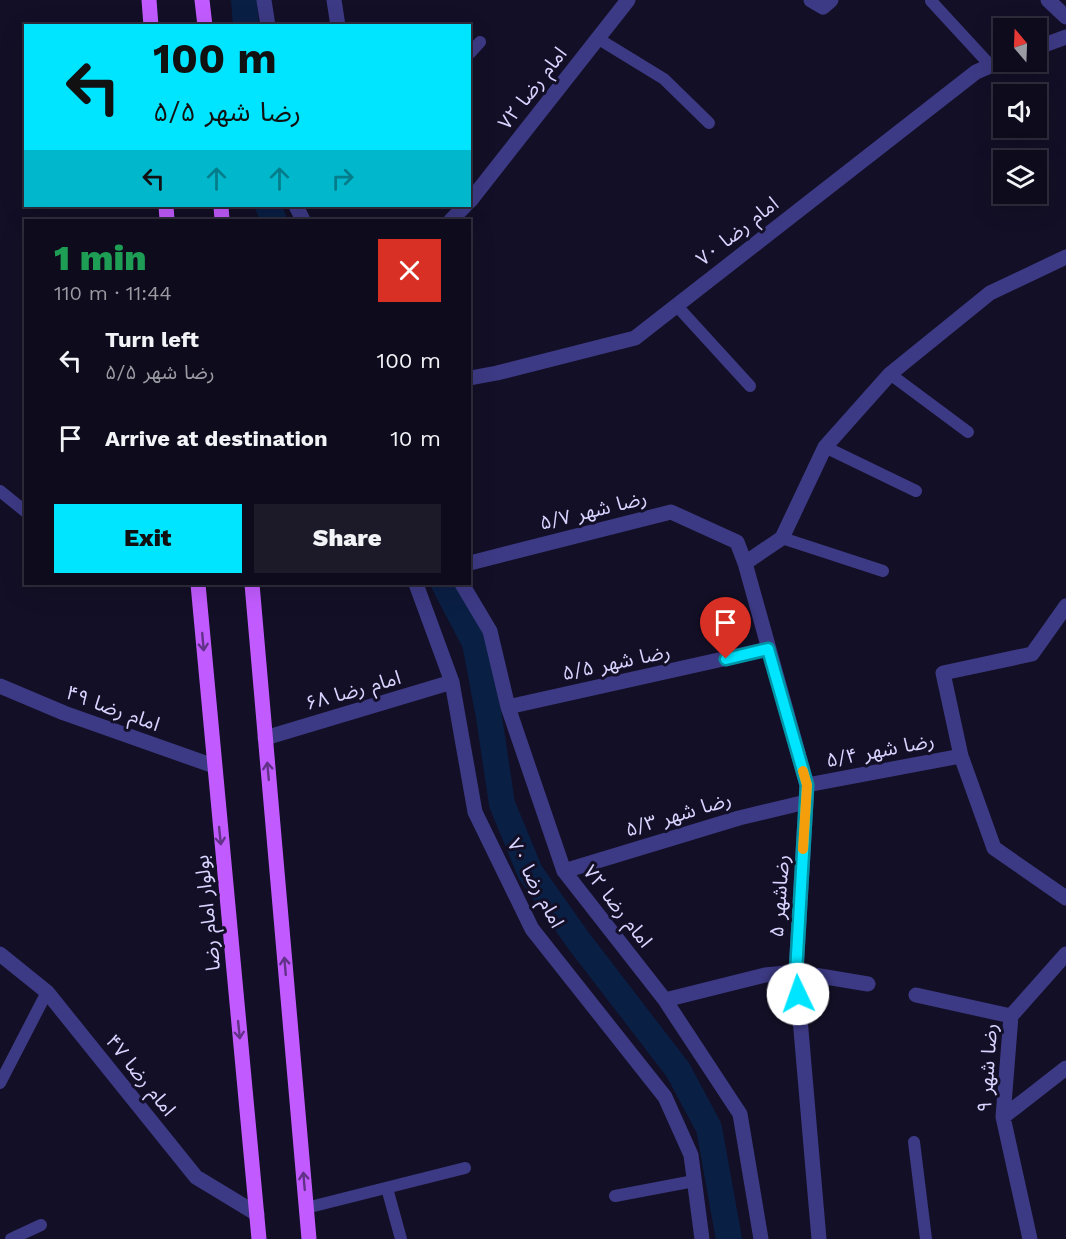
<!DOCTYPE html>
<html lang="en">
<head>
<meta charset="utf-8">
<style>
	body { margin:0; font-family:"Work Sans","Noto Sans Arabic",sans-serif; background:#1c1929; color:#f1f3f6; height:100vh; display:flex; flex-direction:column; font-size:22px; white-space:nowrap }
	* { box-sizing:border-box; margin:0 }
	p { font-size:20px; color:#9b9ba3 }
	.icon { flex:none; width:33px; height:33px; fill:none; stroke:currentColor; stroke-width:2; stroke-linecap:round; stroke-linejoin:round }
	.map { position:relative; flex:1; overflow:hidden }
	.panel { position:absolute; left:24px; top:219px; width:447px; height:366px; display:flex; flex-direction:column; background:#0e0b1c; border-radius:0px; box-shadow:0 6px 24px #0002,0 0 0 2px #2e2b3b }
	.panel>* { flex:none }
	.guide { position:absolute; left:24px; top:24px; width:447px; height:183px; border-radius:0px; box-shadow:0 6px 24px #0002,0 0 0 2px #2e2b3b; background:#00e5ff; color:#111; overflow:hidden }
	.needle { width:39px; rotate:341deg }
	.controls { position:absolute; left:993px; top:18px; display:grid; gap:12px }
	.controls a { display:grid; place-items:center; width:54px; height:54px; border-radius:0px; background:#0e0b1c; box-shadow:0 6px 24px #0002,0 0 0 2px #2e2b3b; font-size:30px }
	.pin { position:absolute; display:grid; place-items:center; width:51px; height:51px; color:#fff; margin:-62px -26px; border-radius:50% 50% 50% 0; rotate:-45deg; box-shadow:0 0 6px #0007 }
	.pin .icon { rotate:45deg }
	.me { position:absolute; width:66px; margin:-33px; rotate:357deg; stroke-linejoin:round; filter:drop-shadow(0 0 4px #0008) }
	.turn { display:flex; align-items:center; gap:21px; height:126px; padding:0 30px; font-size:27px }
	.turn .icon { width:78px; height:78px; stroke-width:2.5 }
	.turn b { display:block; font-size:42px; line-height:51px }
	.lanes { display:flex; align-items:center; height:57px; padding:0 30px; background:#0003; justify-content:center; gap:30px; direction:ltr }
	.lanes .off { opacity:.35 }
	.round { display:grid; place-items:center; flex:none; width:63px; height:63px; border-radius:0px; background:#1c1929 }
	.summary { display:flex; align-items:center; justify-content:space-between; height:102px; padding:0 30px }
	h1 { font-size:36px; font-weight:800; line-height:45px; color:#1e9e55 }
	.button { display:flex; gap:12px; margin-top:auto; padding:12px 30px }
	.button a { flex:1; height:69px; border-radius:0px; background:#00e5ff; color:#111; font-size:24px; font-weight:800; line-height:69px; text-align:center }
	.button a+a { background:#1c1929; color:#f1f3f6 }
	ul { padding:0; list-style:none }
	li { display:flex; align-items:center; gap:18px; height:78px; padding:0 30px }
	li div { flex:1 }
	li b { display:block; font-size:22px }
	li em { font-style:normal }
	.map>svg:first-child { display:block }
	.lines { fill:none; stroke-linecap:round; stroke-linejoin:round }
	.canal { stroke:#0a1f44; stroke-width:26 }
	.lane { stroke:#3d3a85; stroke-width:12 }
	.street { stroke:#3d3a85; stroke-width:15 }
	.primary { stroke:#c25bff; stroke-width:15 }
	.oneway { stroke:#623188 }
	.route-casing { stroke:#0095a6; stroke-width:15 }
	.route { stroke:#00e5ff; stroke-width:10 }
	.slow { stroke:#f59e0b; stroke-width:10 }
	.labels { text-anchor:middle; dominant-baseline:central; stroke-width:6; stroke-linejoin:round; paint-order:stroke }
	.street-label { font-size:20px; fill:#d9d4ff; stroke:#130f26 }
</style>
</head>
<body>
<div class="map">
<svg width="1066" height="1239" viewBox="0 0 1066 1239">
	<rect width="100%" height="100%" fill="#130f26"/>
	<g class="lines">
		<path class="canal" d="M244,0l2,26
			M268,206l6,14
			M444,584l31,59 14,74 13,87 28,68 48,68 100,130 31,58 20,111"/>
		<path class="lane" d="M931,1l59,64
			M597,38l67,41 45,44
			M470,53l10,-11
			M676,305l74,81
			M890,374l78,58
			M825,447l91,44
			M0,491l26,21
			M782,538l101,33
			M0,1083l47,-91
			M914,1142l12,97
			M387,1188l14,51
			M615,1196l79,-15
			M306,1208l159,-40
			M11,1239l30,-14"/>
		<path class="street" d="M264,0l4,26
			M334,0l4,26
			M811,0l12,7 8,-7
			M1048,0l18,17
			M1036,48l30,-11
			M470,201l158,-201
			M296,206l7,14
			M451,220l14,-14
			M470,378l27,-5 138,-35 341,-266 28,-12
			M470,563l201,-51 66,30 8,21 62,222 -11,187 23,267
			M745,563l37,-25 43,-91 65,-73 100,-81 76,-36
			M416,584l36,98 23,130 57,117 133,168 26,58 11,84
			M462,584l28,47 18,76 56,164 101,129 75,114 21,125
			M1066,606l-34,48 -89,19 18,83 33,92 72,50
			M0,686l64,27 150,53
			M508,707l260,-58
			M265,738l187,-56
			M807,785l154,-29
			M564,871l175,-53 67,-16
			M0,954l47,38 149,185 61,37
			M916,995l95,21
			M665,1000l100,-25 31,-3 72,12
			M1003,1117l63,-49
			M1030,1239l-27,-122 8,-101 55,-62"/>
		<path class="primary" d="M149,0l2,26
			M202,0l3,26
			M166,206l1,14
			M221,206l1,14
			M198,584l61,655
			M252,584l57,655"/>
	</g>
	<defs><path id="oneway-shaft" d="M-6 0H5M1.5-3L5.5 0L1.5 3" fill="none" stroke-width="1.6" stroke-linecap="round" stroke-linejoin="round" transform="scale(1.5)"/></defs>
	<g class="oneway">
		<use href="#oneway-shaft" transform="translate(203 642) rotate(85)"/>
		<use href="#oneway-shaft" transform="translate(268 771) rotate(-95)"/>
		<use href="#oneway-shaft" transform="translate(220 836) rotate(84)"/>
		<use href="#oneway-shaft" transform="translate(285 966) rotate(-95)"/>
		<use href="#oneway-shaft" transform="translate(239 1030) rotate(84)"/>
		<use href="#oneway-shaft" transform="translate(304 1181) rotate(-95)"/>
	</g>
	<g class="lines">
		<defs>
			<path id="route" d="M726,659l42,-10 39,136 -11,187 2,22"/>
		</defs>
		<use href="#route" class="route-casing"/>
		<use href="#route" class="route"/>
		<path class="slow" d="M803,771l4,14 -4,64"/>
	</g>
	<g class="labels">
		<g class="street-label">
			<text transform="translate(532 88) rotate(-52)">امام رضا ۷۲</text>
			<text transform="translate(737 231) rotate(-38)">امام رضا ۷۰</text>
			<text transform="translate(593 510) rotate(-14)">رضا شهر ۵/۷</text>
			<text transform="translate(616 662) rotate(-12)">رضا شهر ۵/۵</text>
			<text transform="translate(353 690) rotate(-16)">امام رضا ۶۸</text>
			<text transform="translate(113 708) rotate(20)">امام رضا ۴۹</text>
			<text transform="translate(880 750) rotate(-11)">رضا شهر ۵/۴</text>
			<text transform="translate(678 814) rotate(-17)">۵/۳ رضا شهر</text>
			<text transform="translate(536 883) rotate(62)">امام رضا ۷۰</text>
			<text transform="translate(779 896) rotate(-86)">رضاشهر ۵</text>
			<text transform="translate(618 906) rotate(52)">امام رضا ۷۲</text>
			<text transform="translate(207 913) rotate(-96)">بولوار امام رضا</text>
			<text transform="translate(987 1068) rotate(-86)">رضا شهر ۹</text>
			<text transform="translate(141 1075) rotate(51)">امام رضا ۴۷</text>
		</g>
	</g>
</svg>
<div class="controls">
<a><svg class="needle" viewBox="-14 -14 28 28"><path d="M0-13l5 13h-10z" fill="#e53935"/><path d="M0 13l5-13h-10z" fill="#9b9ba3"/></svg></a>
<a><svg class="icon" aria-label="sound" viewBox="0 0 24 24"><path d="M4 9h4l5-4v14l-5-4H4zM17 9q2 3 0 6"/></svg></a>
<a><svg class="icon" aria-label="layers" viewBox="0 0 24 24"><path d="M12 4l9 5-9 5-9-5zM3 14l9 5 9-5"/></svg></a>
</div>
<div class="pin" style="left:726px;top:659px;background:#d93025"><svg class="icon" aria-label="arrive" viewBox="0 0 24 24"><path d="M6 21V4h12l-3 4 3 4H6"/></svg></div>
<svg class="me" style="left:798px;top:994px" viewBox="-20 -20 40 40"><circle r="19" fill="#fff"/><path d="M0-13L10 11 0 6-10 11z" fill="#00e5ff"/></svg>
<div class="guide">
<div class="turn"><svg class="icon" aria-label="left" viewBox="0 0 24 24"><path d="M17 20v-9H6M10 6l-5 5 5 5"/></svg><div><b>100 m</b>رضا شهر ۵/۵</div></div>
<div class="lanes"><svg class="icon" aria-label="left" viewBox="0 0 24 24"><path d="M17 20v-9H6M10 6l-5 5 5 5"/></svg><svg class="icon off" aria-label="ahead" viewBox="0 0 24 24"><path d="M12 20V5M6 11l6-6 6 6"/></svg><svg class="icon off" aria-label="ahead" viewBox="0 0 24 24"><path d="M12 20V5M6 11l6-6 6 6"/></svg><svg class="icon off" aria-label="right" viewBox="0 0 24 24"><path d="M7 20v-9h11M14 6l5 5-5 5"/></svg></div>
</div>
<section class="panel">
<div class="summary"><div><h1>1 min</h1><p>110 m · 11:44</p></div><a class="round" style="background:#d93025;color:#fff"><svg class="icon" aria-label="close" viewBox="0 0 24 24"><path d="M6 6l12 12M18 6L6 18"/></svg></a></div>
<ul>
<li><svg class="icon" aria-label="left" viewBox="0 0 24 24"><path d="M17 20v-9H6M10 6l-5 5 5 5"/></svg><div><b>Turn left</b><p>رضا شهر ۵/۵</p></div><em>100 m</em></li>
<li><svg class="icon" aria-label="arrive" viewBox="0 0 24 24"><path d="M6 21V4h12l-3 4 3 4H6"/></svg><div><b>Arrive at destination</b></div><em>10 m</em></li>
</ul>
<div class="button"><a>Exit</a><a>Share</a></div>
</section>
</div>
</body>
</html>
